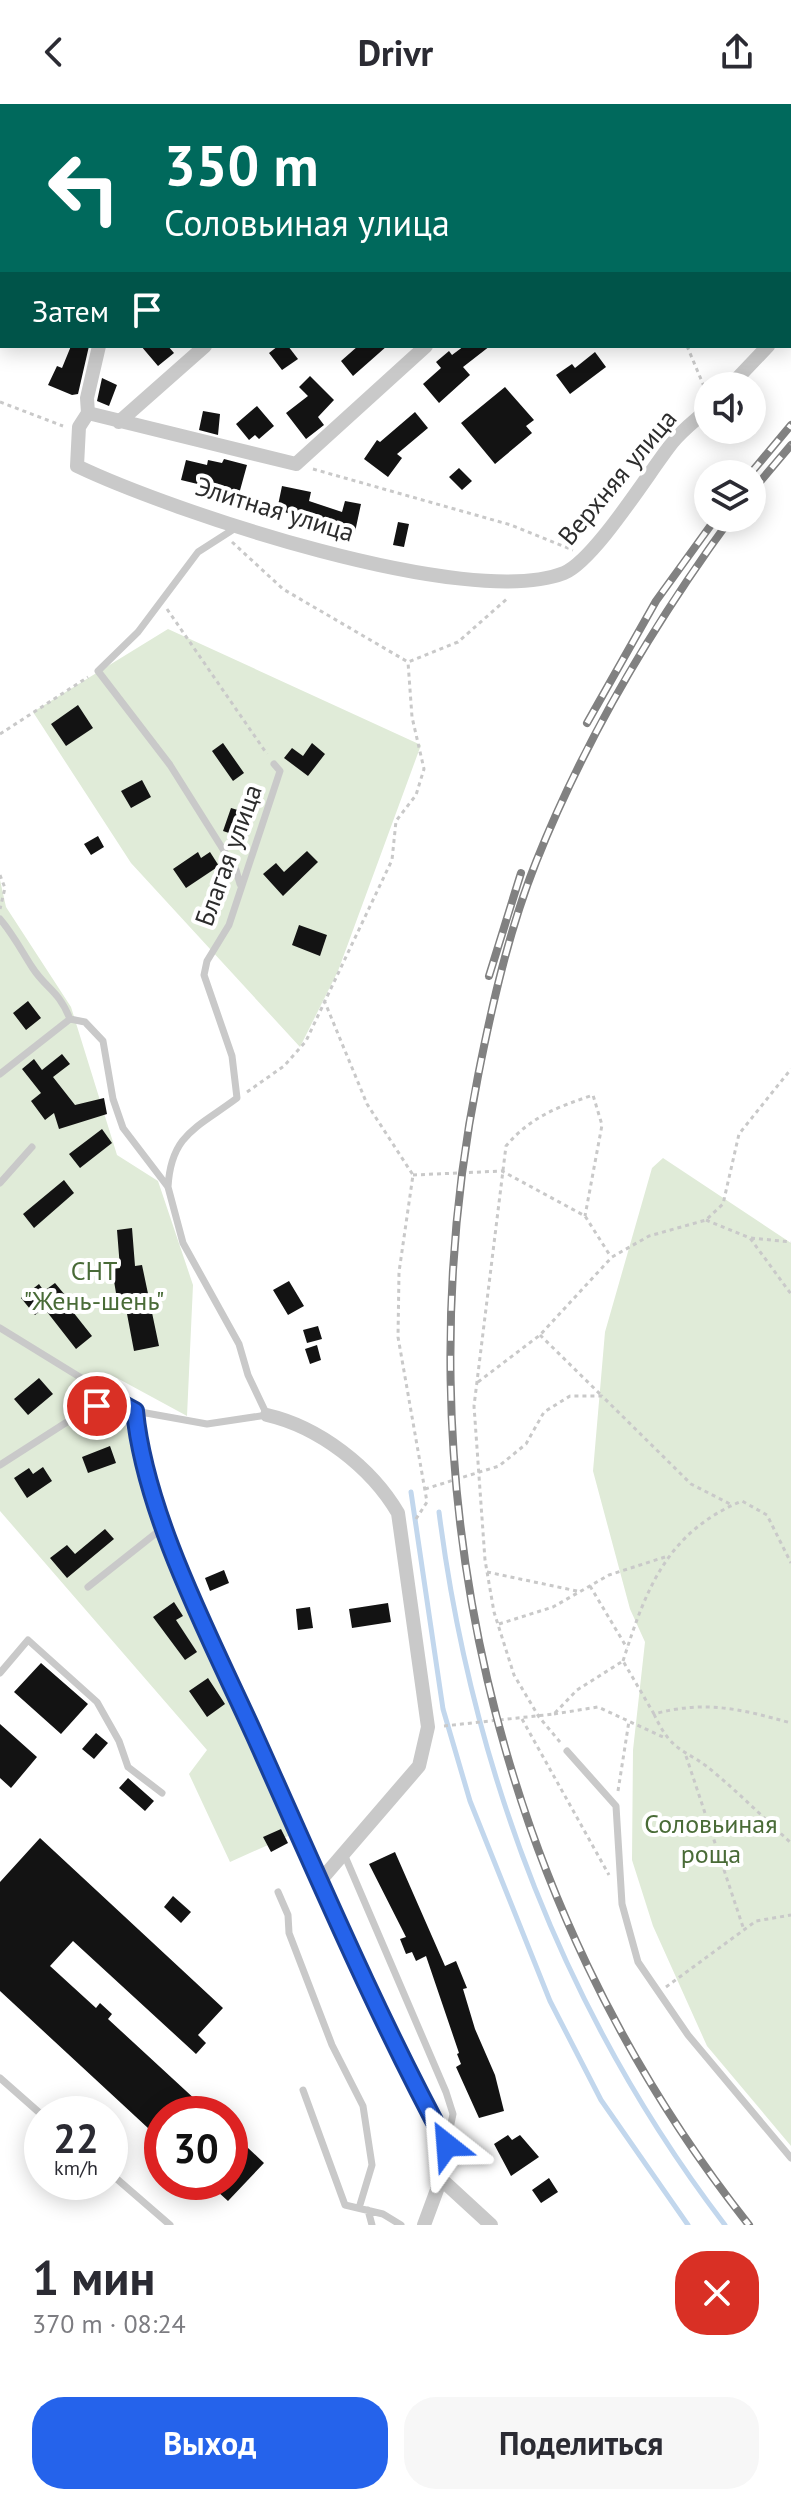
<!DOCTYPE html>
<html lang="ru">
<head>
<meta charset="utf-8">
<style>
	body { margin:0; font-family:"PT Sans",sans-serif; background:#f7f7f7; color:#2b2b33; height:100vh; display:flex; flex-direction:column; font-size:30px; white-space:nowrap }
	* { box-sizing:border-box; margin:0 }
	p { font-size:26px; color:#7c7c81 }
	.icon { flex:none; width:44px; height:44px; fill:none; stroke:currentColor; stroke-width:2; stroke-linecap:round; stroke-linejoin:round }
	.map { position:relative; height:2121px; overflow:hidden }
	.drawer { display:flex; flex-direction:column; background:#fff; flex:1 }
	.drawer>* { flex:none }
	.banner { position:absolute; left:0px; top:0px; width:792px; height:244px; box-shadow:0 4px 20px #0003; background:#00695c; color:#fff; overflow:hidden }
	.tools { position:absolute; left:694px; top:268px; display:grid; gap:16px }
	.tools a { display:grid; place-items:center; width:72px; height:72px; border-radius:50%; background:#fff; box-shadow:0 4px 20px #0003; font-size:40px }
	.speed { position:absolute; left:24px; top:1992px; display:flex; gap:16px; font-size:40px; font-weight:700; text-align:center }
	.speed>* { display:grid; place-content:center; width:104px; height:104px; border-radius:50%; background:#fff; box-shadow:0 4px 20px #0003; line-height:1 }
	.speed small { font-size:20px; font-weight:400 }
	.speed .limit { border:12px solid #d22; background:#fff; color:#111 }
	.pin { position:absolute; display:grid; place-items:center; width:68px; height:68px; color:#fff; margin:-34px; border:4px solid #fff; border-radius:50%; box-shadow:0 2px 8px #0007 }
	.me { position:absolute; width:88px; margin:-44px; rotate:332deg; stroke-linejoin:round; filter:drop-shadow(0 0 6px #0008) }
	.turn { display:flex; align-items:center; gap:28px; height:168px; padding:0 32px; font-size:36px }
	.turn .icon { width:104px; height:104px; stroke-width:2.5 }
	.turn b { display:block; font-size:56px; line-height:68px }
	.then { display:flex; align-items:center; height:76px; padding:0 32px; background:#0003; gap:16px; font-size:30px }
	.round { display:grid; place-items:center; flex:none; width:84px; height:84px; border-radius:32px; background:#f7f7f7 }
	.headline { display:flex; align-items:center; justify-content:space-between; height:136px; padding:0 32px }
	h1 { font-size:48px; font-weight:700; line-height:60px }
	.button { display:flex; gap:16px; margin-top:auto; padding:16px 32px }
	.button a { flex:1; height:92px; border-radius:32px; background:#2563eb; color:#fff; font-size:32px; font-weight:700; line-height:92px; text-align:center }
	.button a+a { background:#f7f7f7; color:#2b2b33 }
	header { display:flex; justify-content:space-between; align-items:center; height:104px; padding:0 32px; background:#fff; font-size:36px; font-weight:700 }
	.map>svg:first-child { display:block }
	.green { fill:#e0ebd8 }
	.lines { fill:none; stroke-linecap:round; stroke-linejoin:round }
	.stream { stroke:#c2d7ed; stroke-width:5 }
	.building { fill:#131313 }
	.path { stroke:#c9c9c9; stroke-width:3; stroke-dasharray:4 4; stroke-linecap:butt }
	.service { stroke:#c9c9c9; stroke-width:7 }
	.minor { stroke:#c9c9c9; stroke-width:14 }
	.rail-casing { stroke:#818181; stroke-width:8 }
	.rail { stroke:#fff; stroke-width:5; stroke-dasharray:15; stroke-linecap:butt }
	.route-casing { stroke:#184099; stroke-width:20 }
	.route { stroke:#2563eb; stroke-width:14 }
	.labels { text-anchor:middle; dominant-baseline:central; stroke-width:8; stroke-linejoin:round; paint-order:stroke }
	.street-label { font-size:26px; fill:#2c2c2c; stroke:#fff }
	.park-label { font-size:26px; fill:#496b37; stroke:#fff }
</style>
</head>
<body>
<header><svg class="icon" aria-label="back" viewBox="0 0 24 24"><path d="M15 5l-7 7 7 7"/></svg>Drivr<svg class="icon" aria-label="share" viewBox="0 0 24 24"><path d="M12 15V3M7 8l5-5 5 5M5 13v7h14v-7"/></svg></header>
<div class="map">
<svg width="791" height="2121" viewBox="0 0 791 2121">
	<rect width="100%" height="100%" fill="#fff"/>
	<path class="green" d="M0,0l58,2h-56l-2,117z
		M168,525l253,116 -83,226 -38,76 -169,-184 -98,-151z
		M0,776l6,27 65,100 46,148 41,26 35,104 -6,131 -70,-38 -11,21 19,25 75,203 106,201 -76,34 -41,-88 18,-24 -207,-239z
		M663,1054l128,85v903l-84,-100 -54,-120 -21,-66 1,-110 12,-108 -15,-33 -37,-138 12,-139 47,-164z"/>
	<g class="lines">
		<path class="stream" d="M411,1388l32,217 27,92 80,200 51,99 87,125
			M439,1408c33,259 127,505 286,713"/>
	</g>
	<path class="building" d="M71,242h18l-11,48 -6,1 -24,-10 9,-19 5,2z
		M141,242h27l6,7 -16,13z
		M278,242h10l10,13 -16,11 -13,-17z
		M358,242h29l-34,30 -12,-15z
		M464,242h26l-27,21 7,8 -31,28 -16,-19 18,-16 -5,-6 13,-11 3,4z
		M595,248l11,15 -36,27 -14,-19 16,-11 3,4z
		M310,272l24,24 -16,17 6,8 -18,14 -20,-26 22,-17 -9,-9z
		M102,274l15,7 -8,21 -12,-5z
		M505,283l29,33 -8,6 6,7 -37,31 -34,-41z
		M257,302l17,20 -15,13 -4,-4 -6,5 -13,-16z
		M203,307l17,3 -2,21 -19,-5z
		M415,308l13,16 -31,26 5,4 -14,19 -24,-18 13,-19 3,2z
		M224,355l23,6 -8,29 -58,-14 5,-20 21,5 1,-5 14,3z
		M459,364l13,13 -10,9 -13,-13z
		M282,382l29,6 -2,9 33,11 3,-11 16,3 -6,28 -78,-22z
		M398,418l11,2 -5,23 -11,-2z
		M78,601l15,23 -27,18 -15,-22z
		M223,639l21,30 -11,8 -21,-30z
		M312,639l13,11 -17,22 -24,-18 8,-10 11,8z
		M142,676l9,17 -20,11 -10,-17z
		M231,704l23,7 -7,24 -24,-8z
		M98,732l6,11 -13,8 -7,-11z
		M307,747l11,11 -35,34 -20,-22 13,-11 8,9z
		M198,748l3,6 9,-6 9,14 -33,22 -13,-19z
		M299,821l28,10 -7,21 -28,-11z
		M28,897l13,17 -15,12 -13,-17z
		M62,950l8,10 -17,13 22,28 29,-7 3,16 -48,15 -5,-16 -9,7 -14,-19 10,-8 -19,-24 12,-10 8,11z
		M102,1025l10,14 -32,25 -11,-14z
		M64,1076l10,13 -40,35 -11,-14z
		M132,1124l3,38 7,-1 17,81 -25,5 -10,-53 -7,1 -5,-30 8,-1 -3,-38z
		M289,1177l15,25 -16,9 -15,-25z
		M55,1179l10,12 -3,3 30,38 -16,13 -32,-41 -9,7 -14,-17 18,-14 5,7z
		M318,1222l4,13 -15,4 -4,-13z
		M317,1241l4,15 -11,4 -5,-15z
		M39,1274l14,16 -25,21 -14,-16z
		M110,1342l6,17 -28,10 -6,-16z
		M43,1363l9,14 -25,17 -13,-20 15,-10 4,6z
		M105,1425l9,10 -47,39 -17,-20 17,-13 8,9z
		M224,1466l5,13 -19,8 -5,-13z
		M174,1498l9,14 -7,4 21,32 -12,8 -32,-43z
		M388,1499l3,19 -39,6 -3,-19z
		M310,1503l3,21 -15,2 -2,-21z
		M41,1559l47,41 -27,30 -47,-42z
		M208,1574l17,26 -18,13 -18,-26z
		M0,1620l37,33 -26,31 -11,-10z
		M96,1629l12,10 -14,16 -12,-10z
		M128,1674l26,23 -9,10 -26,-23z
		M281,1725l7,14 -17,9 -8,-15z
		M40,1734l183,170 -25,27 8,8 -10,11 -123,-113 -23,25 46,42 4,-5 12,11 -4,5 103,95h-49v27l-162,-150v-109z
		M395,1748l50,114 11,-5 11,27 -4,1 12,40 20,46 9,36 -25,7 -23,-51 5,-3 -4,-10 2,-1 -33,-97 -10,5 -4,-9 -6,2 -6,-15 6,-2 -37,-73z
		M173,1792l18,16 -10,11 -17,-16z
		M230,2027l34,32 -36,38 -21,-19h23z
		M508,2031l4,5 8,-5 19,22 -28,19 -17,-32z
		M549,2074l9,14 -17,11 -9,-13z"/>
	<g class="lines">
		<path class="path" d="M687,242l21,50
			M0,298l63,24
			M313,365l198,56 62,25
			M232,438l51,47 125,73 50,-20 51,-45
			M167,505l100,145
			M0,630l88,-57
			M0,771l5,13 -5,21
			M324,896l43,104 46,71 -14,97 -1,65 29,165 -13,20
			M247,988l37,-26 22,-25 86,-181 4,-39 20,-26 8,-26 -12,-52 -4,-55
			M413,1071l89,-4 83,45 26,41
			M706,1116l44,18 41,56
			M751,1134l40,4
			M540,1231l62,61
			M478,1278l62,-47 72,-78 37,-21 57,-16 17,-16 16,-70 52,-65
			M425,1385l74,-23 27,-22 18,-32 26,-16h32l89,88 41,21
			M487,1468l90,19
			M590,1482l37,62
			M499,1520l54,-17 56,-32 56,-18
			M623,1557c23,-72 44,-129 119,-160l25,14 24,48
			M554,1610l44,-7 65,30
			M654,1610c19,42 33,34 62,60 26,22 50,46 75,69
			M522,1615l87,156
			M444,1622l110,-12 23,-24 46,-29 31,53c51,-14 87,-5 137,9
			M560,1638l-21,-25 -25,-42 -20,-63 -9,-52 -11,-154 32,-260c24,-29 52,-39 87,-51l9,30 -17,91
			M686,1652l58,174
			M618,1687l11,-70
			M666,1883l90,-66 35,-6"/>
		<path class="service" d="M237,423l-39,25 -60,80 -40,39 72,94 66,105 4,14
			M0,815c13,15 21,31 32,48 14,22 26,22 38,52l15,3 18,19 10,58 10,29 45,59 15,56 56,101 9,31 19,40 -60,9 -72,-13 -135,-83
			M0,970l70,-55
			M0,1079l32,-36
			M168,1083c3,-53 29,-59 69,-89l-5,-42 -28,-81 3,-14 22,-36 51,-154 -6,-7
			M135,1307l3,23 27,92 155,355
			M0,1361l81,-52 32,-14
			M88,1483l77,-61
			M0,1569l28,-33 69,62 22,39 9,26 34,26
			M567,1647l49,55 6,98 16,58 50,73 103,123
			M344,1750l102,238 7,22 -6,29
			M278,1788l10,23 1,18 43,112 31,61 9,59 -13,43
			M0,1974l42,37
			M303,1986l42,115 38,9 18,11
			M110,2069l60,52
			M368,2106l4,15"/>
		<path class="minor" d="M235,2l2,-2
			M478,2l3,-2
			M702,2l2,-2
			M790,218l1,-1
			M99,242l-12,52 1,15 208,51 130,-118
			M730,282l38,-40
			M88,309l-9,14 -2,39c94,45 391,145 487,107 31,-13 85,-101 108,-130 10,-13 24,-23 36,-34
			M119,318l86,-76
			M267,1311c52,12 104,52 131,98l30,214 -9,39 -99,115 69,156 58,108 -6,34 50,46
			M424,2121l17,-46"/>
		<defs>
			<path id="rail" d="M750,370l41,-49
				M752,387l39,-46
				M731,414c-78,107 -146,221 -195,344 -27,68 -44,143 -58,214 -80,402 15,826 271,1149
				M587,619l69,-122 60,-83
				M489,872l32,-103"/>
		</defs>
		<use href="#rail" class="rail-casing"/>
		<use href="#rail" class="rail"/>
	</g>
	<g class="lines">
		<defs>
			<path id="route" d="M97,1302l16,-7 22,12c10,104 76,228 119,323 62,138 121,278 193,411"/>
		</defs>
		<use href="#route" class="route-casing"/>
		<use href="#route" class="route"/>
	</g>
	<g class="labels">
		<g class="street-label">
			<text transform="translate(617 373) rotate(-50)">Верхняя улица</text>
			<text transform="translate(275 405) rotate(17)">Элитная улица</text>
			<text transform="translate(228 751) rotate(-70)">Благая улица</text>
		</g>
		<g class="park-label">
			<text x="94" y="1166">СНТ<tspan x="94" dy="30">"Жень-шень"</tspan></text>
			<text x="711" y="1719">Соловьиная<tspan x="711" dy="30">роща</tspan></text>
		</g>
	</g>
</svg>
<div class="tools">
<a><svg class="icon" aria-label="sound" viewBox="0 0 24 24"><path d="M4 9h4l5-4v14l-5-4H4zM17 9q2 3 0 6"/></svg></a>
<a><svg class="icon" aria-label="layers" viewBox="0 0 24 24"><path d="M12 4l9 5-9 5-9-5zM3 14l9 5 9-5"/></svg></a>
</div>
<div class="speed"><div>22<small>km/h</small></div><div class="limit">30</div></div>
<div class="pin" style="left:97px;top:1302px;background:#d93025"><svg class="icon" aria-label="arrive" viewBox="0 0 24 24"><path d="M6 21V4h12l-3 4 3 4H6"/></svg></div>
<svg class="me" style="left:447px;top:2041px" viewBox="-20 -20 40 40"><path d="M0-17L14 15 0 8-14 15z" fill="#2563eb" stroke="#fff" stroke-width="4"/></svg>
<div class="banner">
<div class="turn"><svg class="icon" aria-label="left" viewBox="0 0 24 24"><path d="M17 20v-9H6M10 6l-5 5 5 5"/></svg><div><b>350 m</b>Соловьиная улица</div></div>
<div class="then">Затем<svg class="icon" aria-label="arrive" viewBox="0 0 24 24"><path d="M6 21V4h12l-3 4 3 4H6"/></svg></div>
</div>
</div>
<section class="drawer">
<div class="headline"><div><h1>1 мин</h1><p>370 m · 08:24</p></div><a class="round" style="background:#d93025;color:#fff"><svg class="icon" aria-label="close" viewBox="0 0 24 24"><path d="M6 6l12 12M18 6L6 18"/></svg></a></div>
<div class="button"><a>Выход</a><a>Поделиться</a></div>
</section>
</body>
</html>
